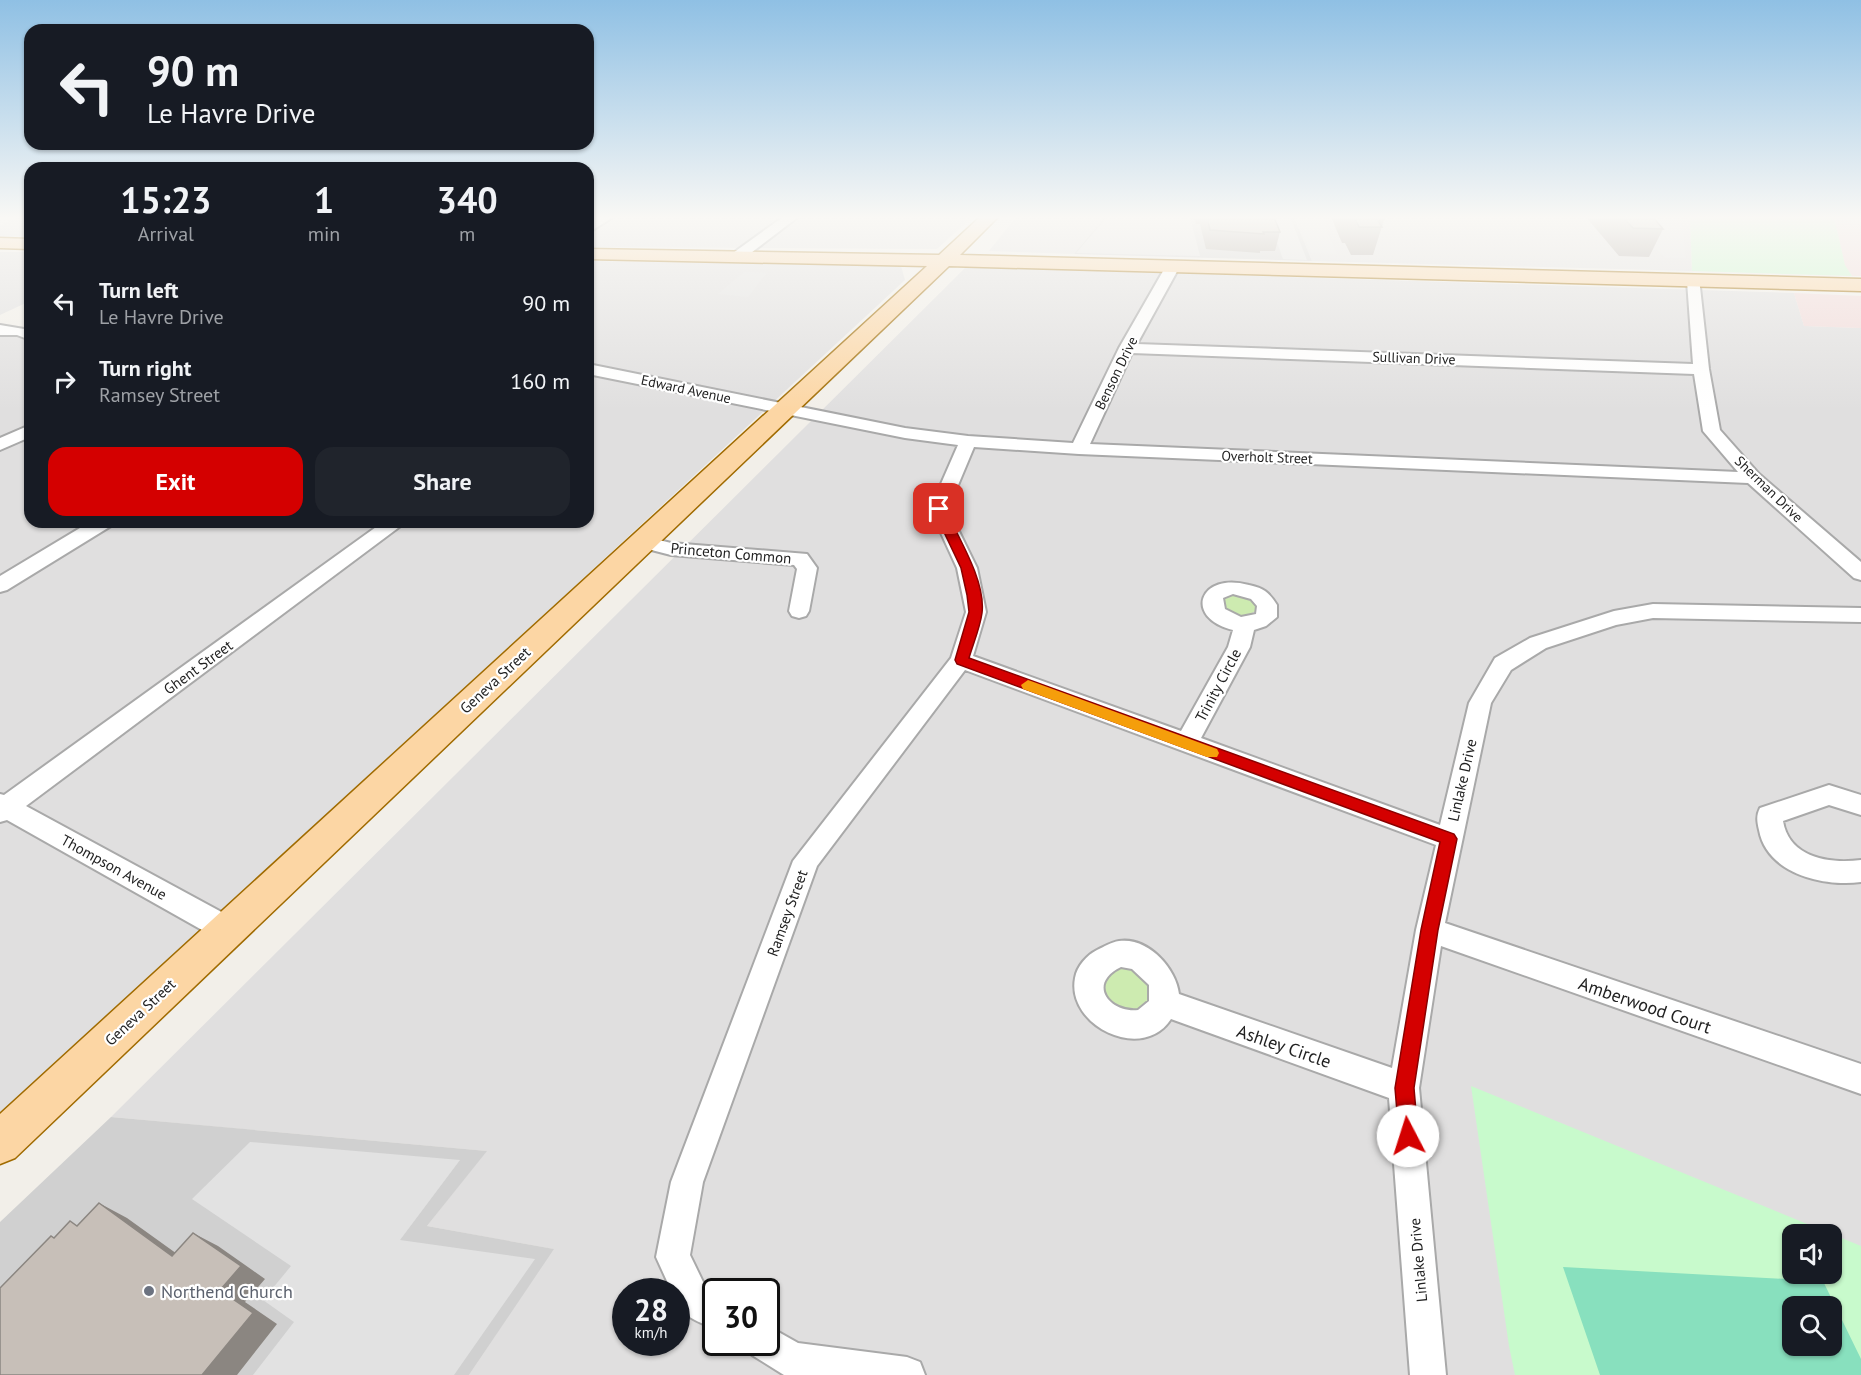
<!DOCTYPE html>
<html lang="en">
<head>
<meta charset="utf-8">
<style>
	body { margin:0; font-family:"PT Sans",sans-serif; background:#20242c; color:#f1f3f6; height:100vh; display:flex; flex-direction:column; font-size:22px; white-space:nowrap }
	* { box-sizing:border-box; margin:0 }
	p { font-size:20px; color:#9ea1a6 }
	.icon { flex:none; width:33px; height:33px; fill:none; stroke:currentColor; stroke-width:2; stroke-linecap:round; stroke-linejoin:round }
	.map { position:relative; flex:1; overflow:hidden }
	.panel { position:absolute; left:24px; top:162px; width:570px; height:366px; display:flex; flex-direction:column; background:#171b24; border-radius:18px; box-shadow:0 2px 4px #0004 }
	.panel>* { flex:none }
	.guide { position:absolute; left:24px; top:24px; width:570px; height:126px; border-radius:18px; box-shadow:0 2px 4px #0004; background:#171b24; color:#f1f3f6; overflow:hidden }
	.controls { position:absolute; left:1782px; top:1224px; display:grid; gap:12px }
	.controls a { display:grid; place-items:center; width:60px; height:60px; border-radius:12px; background:#171b24; box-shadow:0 2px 4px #0004; font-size:30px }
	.speed { position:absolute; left:612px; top:1278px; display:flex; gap:12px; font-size:30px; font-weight:700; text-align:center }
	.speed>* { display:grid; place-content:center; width:78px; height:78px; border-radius:50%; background:#171b24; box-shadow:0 2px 4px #0004; line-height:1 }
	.speed small { font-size:15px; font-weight:400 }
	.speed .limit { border:3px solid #111; border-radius:9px; background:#fff; color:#111 }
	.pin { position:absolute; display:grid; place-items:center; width:51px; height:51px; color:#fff; margin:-26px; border-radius:12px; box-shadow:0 3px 9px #0006 }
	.me { position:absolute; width:66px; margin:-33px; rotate:355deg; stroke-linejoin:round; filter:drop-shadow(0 0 4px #0008) }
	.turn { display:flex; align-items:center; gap:21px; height:126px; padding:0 24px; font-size:27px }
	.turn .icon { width:78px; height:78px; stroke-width:2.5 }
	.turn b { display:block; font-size:42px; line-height:51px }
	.eta { display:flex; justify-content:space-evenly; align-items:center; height:102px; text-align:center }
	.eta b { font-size:36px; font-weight:600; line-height:42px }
	.cta { display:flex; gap:12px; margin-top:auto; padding:12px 24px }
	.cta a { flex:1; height:69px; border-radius:18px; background:#d40000; color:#fff; font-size:24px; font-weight:600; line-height:69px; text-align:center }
	.cta a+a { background:#20242c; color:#f1f3f6 }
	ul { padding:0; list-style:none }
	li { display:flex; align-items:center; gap:18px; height:78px; padding:0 24px }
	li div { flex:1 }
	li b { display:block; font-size:22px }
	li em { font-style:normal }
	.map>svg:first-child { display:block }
	.residential { fill:#e0dfdf; fill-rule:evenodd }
	.commercial { fill:#f2dad9 }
	.religious { fill:#d0d0d0 }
	.grass { fill:#cdebb0 }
	.park { fill:#c8facc; fill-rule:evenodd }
	.pitch { fill:#88e0be; fill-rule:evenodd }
	.parking { fill:#e2e2e2 }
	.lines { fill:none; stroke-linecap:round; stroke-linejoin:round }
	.minor-casing { stroke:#a9a9a9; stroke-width:4 }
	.major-casing { stroke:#a06b00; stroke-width:3 }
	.minor { fill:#fff; fill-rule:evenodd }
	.major { fill:#fcd6a4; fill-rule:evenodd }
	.wall { fill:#aba49e }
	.shaded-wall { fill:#8b8681 }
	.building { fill:#c7bfb8; stroke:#8b8681; stroke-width:1.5 }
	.route { fill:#d40000; stroke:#8a0000; stroke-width:1.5 }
	.slow { fill:#f59e0b }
	.worship-dot { fill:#6b7280; stroke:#fff; stroke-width:2 }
	.labels { text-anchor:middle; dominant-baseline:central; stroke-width:4.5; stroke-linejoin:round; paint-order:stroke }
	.far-street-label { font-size:14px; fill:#222; stroke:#fff }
	.street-label { font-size:15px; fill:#222; stroke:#fff }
	.near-street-label { font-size:18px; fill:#222; stroke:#fff }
	.near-worship-label { font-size:18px; fill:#5b616d; stroke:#fff; text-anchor:start }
</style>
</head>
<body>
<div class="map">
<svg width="1861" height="1375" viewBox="0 0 1861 1375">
	<rect width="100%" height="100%" fill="#f2efe9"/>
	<path class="residential" d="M19,217h11v20l-30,-1v-11z
		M588,217h384l-35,32 -349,-2z
		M1016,217h89l-31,37 -85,-3z
		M1294,217h396l2,54 -380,-10z
		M0,252h30v49l-30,14z
		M588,261l313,5 4,14 -905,839v-786l30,3v186h558z
		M966,267l828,26 10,33 57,2v1047h-1392l84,-126 -126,-23 59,-75 -375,-34zM1792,1234h40v40h-40zM626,1292h50v50h-50zM716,1292h50v50h-50zM1792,1306h40v40h-40z"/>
	<path class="commercial" d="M1834,217h27v59h-9l-7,-10z
		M1794,293l67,3v32l-57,-2z"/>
	<path class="religious" d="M1105,217h189l18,44 -238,-7z
		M111,1117l376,34 -60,75 127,23 -85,126h-469v-153z"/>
	<path class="grass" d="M1234,594l15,3 7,7v7l-13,6 -16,-6 -4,-11z
		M1121,968c17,1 29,11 29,28l-8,12c-21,9 -43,-7 -37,-29l9,-9z"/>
	<path class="park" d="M1690,217h144l11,48 7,11 -160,-5z
		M1471,1086l390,160v129h-346l-6,-29zM1792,1234h40v40h-40zM1792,1306h40v40h-40z"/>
	<path class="pitch" d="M1563,1267l260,14 38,78v16h-261zM1792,1306h40v40h-40z"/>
	<path class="parking" d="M1107,217h83l10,39 -124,-3z
		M1268,217h22l17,43 -24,-1z
		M1297,217h24l16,37 -26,-1z
		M1626,217h55l5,41h-21z
		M744,272l23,1 -19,24 -30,-3z
		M250,1142l210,18 -60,80 135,19 -81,116h-201l41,-53 -31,-22 28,-34 -99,-67z"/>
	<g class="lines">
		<defs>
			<path id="minor" d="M598,217h15l-25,16v-10z
				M783,217h15l-55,42h-10l-2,-3 2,-3z
				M1173,262l7,4 -43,78 556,20 -6,-83 7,-4 5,1 10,91 11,61 39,44 102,88v18l-7,-2 -106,-95 -669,-29 -105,-7 -26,62 29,59 9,44 -13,44 208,75 47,-84 5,-17c-50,-12 -34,-59 16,-45 14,3 20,7 28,20v12l-11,9 -12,4 -4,17 -49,91 239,87 29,-122 26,-45 35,-20 84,-27 39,-7 208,4v14l-208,-4 -37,7 -70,23 -35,22 -20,33 -46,220 416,141v30l-420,-148 -22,142 27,287h-36l-21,-277 -218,-79c-28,44 -105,7 -96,-41 2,-12 12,-23 22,-28 7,-3 14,-8 22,-9 29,-4 57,27 60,53l213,74 24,-138 20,-85 -471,-175 -148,196 -114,316 -13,73 15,31 11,6v37c-20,-8 -40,-14 -40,-37h-4l-16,-35 15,-75 122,-321 158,-203 15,-46 -9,-44 -27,-59 28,-64 -53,-7 -317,-64v-10l317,64 63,8 105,7 46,-95 47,-82zM1132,353l562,21 9,57 35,41 -648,-28zM1233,594l18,5 6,7 -1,8 -15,3 -16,-8 -2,-11zM1121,967l11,2 17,16v16l-11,9c-28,3 -52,-26 -17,-43z
				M0,325l30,5v10l-13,-5h-17z
				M30,425v12l-30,13v-12z
				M90,522h24l-3,4 -104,64 -7,2v-16z
				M383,522h23l-380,284 212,115 4,9 -4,9 -10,3 -10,-3 -211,-119 -7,2v-28l4,1z
				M643,536l28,7 136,11 10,14 -8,43 -3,5 -7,2 -7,-2 -3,-5 8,-42 -3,-4 -123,-10 -35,-9 -3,-4 3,-4z
				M1829,785l32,10v20l-32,-10 -46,16c6,37 47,43 78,39v22c-37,5 -94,-8 -102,-52 -2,-9 -3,-14 1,-22z
				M766,1325l32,18 109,14 13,5 5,13h-141l-32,-20 -5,-13h19z"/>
			<path id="major" d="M980,217h18l-38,38 901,24v12l-912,-25 -934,892 -15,6v-50l927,-848 -339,-7v-10l351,6z
				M0,238l30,1v10l-30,-1z"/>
		</defs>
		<use href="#minor" class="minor-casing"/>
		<use href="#major" class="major-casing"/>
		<use href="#minor" class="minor"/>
		<use href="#major" class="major"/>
	</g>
	<path class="wall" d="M1194,217h80l6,15 -5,19h-15v2l-54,-4 -6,-25h-4z
		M1331,217h52l1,3 -11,35h-22l-6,-12h-3z
		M1586,217h67l10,12 -14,28 -30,-1z"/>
	<path class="shaded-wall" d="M99,1203l28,15 71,51 -26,-13z
		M193,1233l25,13 47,33 -20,23 32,22 -40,51h-35l18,-85z"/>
	<path class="building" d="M1207,217h67l6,15h-17l1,2 -54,-4z
		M1354,217h29l1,3 -6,1 4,6h-23z
		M1623,217h30l10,12 -30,-1z
		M99,1203l73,53 21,-23 48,33 -21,24 33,23 -51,62h-202v-87l51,-52 3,2 16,-17 7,5z"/>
	<linearGradient id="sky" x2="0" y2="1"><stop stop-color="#8fc0e4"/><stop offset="0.53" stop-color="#f9f8f5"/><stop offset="1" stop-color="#f9f8f5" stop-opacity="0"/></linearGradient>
	<rect width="1861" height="410" fill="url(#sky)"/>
	<path class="route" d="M939,505l6,4c13,28 41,72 37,104 -2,15 -9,31 -13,45l485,176 3,5 -19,91 -24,158 4,48 -3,7 -7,3 -7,-3 -2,-7 -4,-48 26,-158 19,-88 -483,-178 -2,-4 14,-48 -2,-17 -6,-27 -28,-59z"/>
	<path class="slow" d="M1028,680l189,69 2,4 -2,4h-10l-184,-68 -2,-4z"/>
	<circle class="worship-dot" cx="149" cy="1291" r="6"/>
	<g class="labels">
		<g class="far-street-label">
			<text transform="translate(1414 358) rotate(2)">Sullivan Drive</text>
			<text transform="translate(1116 373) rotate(-64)">Benson Drive</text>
			<text transform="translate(686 389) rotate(12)">Edward Avenue</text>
			<text transform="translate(1267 457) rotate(2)">Overholt Street</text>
			<text transform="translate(1769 489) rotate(44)">Sherman Drive</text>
		</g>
		<g class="street-label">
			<text transform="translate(731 553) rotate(5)">Princeton Common</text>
			<text transform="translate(198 667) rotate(-36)">Ghent Street</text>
			<text transform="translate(495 680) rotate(-43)">Geneva Street</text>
			<text transform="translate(1218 685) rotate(-62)">Trinity Circle</text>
			<text transform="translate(1462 780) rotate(-77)">Linlake Drive</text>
			<text transform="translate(114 867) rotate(29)">Thompson Avenue</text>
			<text transform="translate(787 913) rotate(-70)">Ramsey Street</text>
			<text transform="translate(140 1012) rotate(-43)">Geneva Street</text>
			<text transform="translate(1418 1260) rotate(-95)">Linlake Drive</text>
		</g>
		<g class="near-street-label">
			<text transform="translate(1645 1005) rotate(19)">Amberwood Court</text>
			<text transform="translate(1284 1046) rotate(19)">Ashley Circle</text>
		</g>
		<g class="near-worship-label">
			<text x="161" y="1291">Northend Church</text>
		</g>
	</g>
</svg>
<div class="controls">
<a><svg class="icon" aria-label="sound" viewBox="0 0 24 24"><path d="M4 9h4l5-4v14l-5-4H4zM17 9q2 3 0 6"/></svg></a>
<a><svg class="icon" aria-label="search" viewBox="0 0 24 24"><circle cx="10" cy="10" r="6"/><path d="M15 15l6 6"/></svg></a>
</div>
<div class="speed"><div>28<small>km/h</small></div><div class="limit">30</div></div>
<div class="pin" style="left:939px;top:509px;background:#d93025"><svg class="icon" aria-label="arrive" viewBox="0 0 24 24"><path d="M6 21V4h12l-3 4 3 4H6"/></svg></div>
<svg class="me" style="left:1408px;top:1136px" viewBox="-20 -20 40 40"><circle r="19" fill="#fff"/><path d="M0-13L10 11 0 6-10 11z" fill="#d40000"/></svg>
<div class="guide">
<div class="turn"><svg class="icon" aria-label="left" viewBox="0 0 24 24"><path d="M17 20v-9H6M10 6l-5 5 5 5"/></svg><div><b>90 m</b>Le Havre Drive</div></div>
</div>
<section class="panel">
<div class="eta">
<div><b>15:23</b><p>Arrival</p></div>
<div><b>1</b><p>min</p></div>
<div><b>340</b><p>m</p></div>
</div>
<ul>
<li><svg class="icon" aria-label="left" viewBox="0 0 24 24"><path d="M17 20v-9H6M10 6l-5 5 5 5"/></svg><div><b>Turn left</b><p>Le Havre Drive</p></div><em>90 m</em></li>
<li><svg class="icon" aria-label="right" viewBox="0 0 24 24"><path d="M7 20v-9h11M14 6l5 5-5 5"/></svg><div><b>Turn right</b><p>Ramsey Street</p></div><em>160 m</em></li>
</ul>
<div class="cta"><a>Exit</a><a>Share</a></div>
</section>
</div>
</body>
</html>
